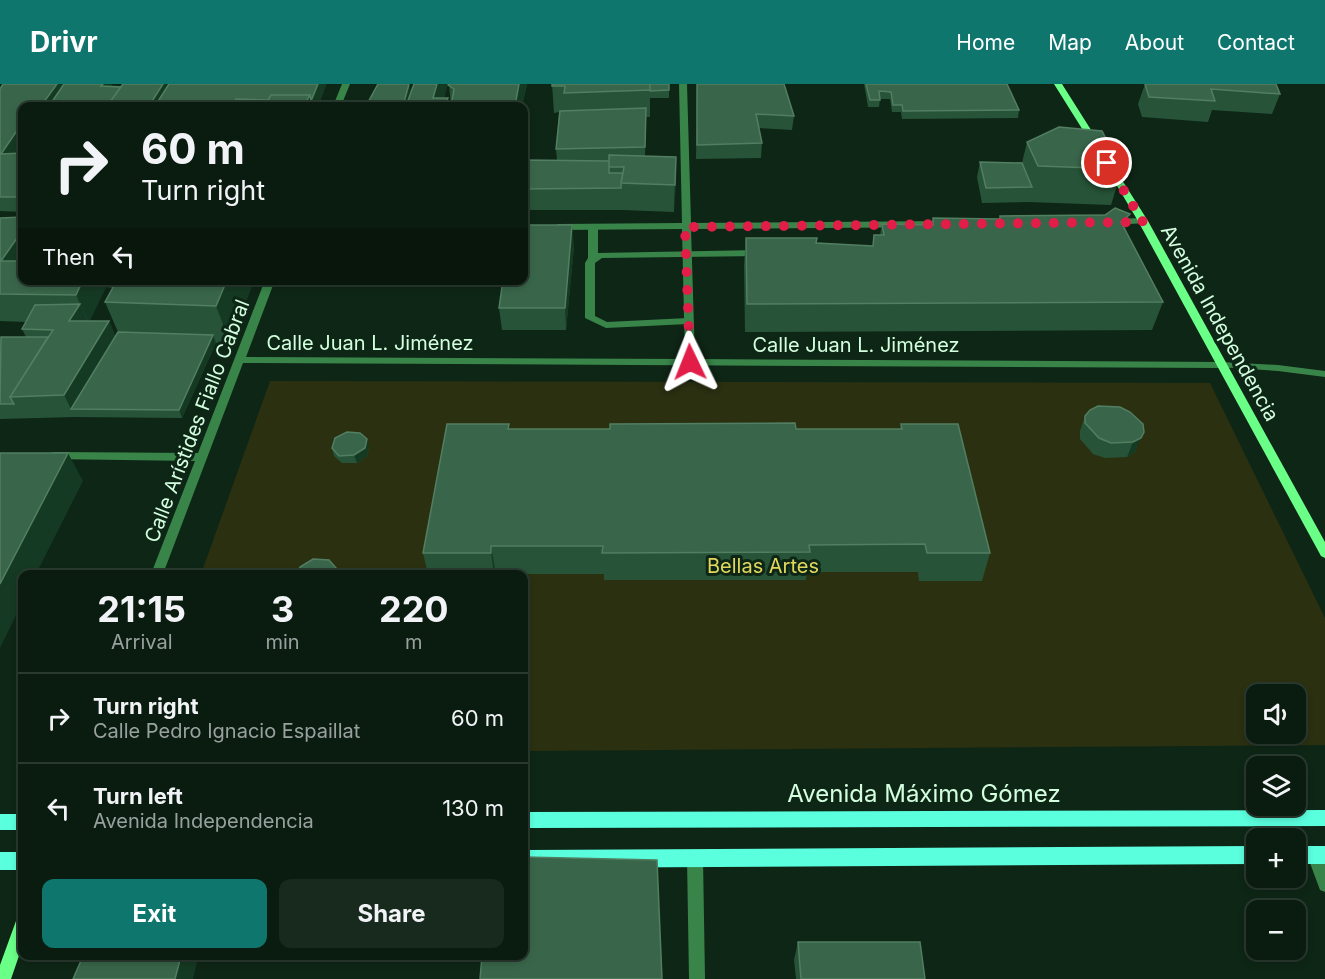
<!DOCTYPE html>
<html lang="en">
<head>
<meta charset="utf-8">
<style>
	body { margin:0; font-family:Inter,sans-serif; background:#18291e; color:#f1f3f6; height:100vh; display:flex; flex-direction:column; font-size:22px; white-space:nowrap }
	* { box-sizing:border-box; margin:0 }
	p { font-size:20px; color:#99a19f }
	.icon { flex:none; width:33px; height:33px; fill:none; stroke:currentColor; stroke-width:2; stroke-linecap:round; stroke-linejoin:round }
	.map { position:relative; flex:1; overflow:hidden }
	.panel { position:absolute; left:18px; top:486px; width:510px; height:390px; display:flex; flex-direction:column; background:#0a1c10; border-radius:12px; box-shadow:0 3px 9px #0003,0 0 0 2px #2a3a30 }
	.panel>* { flex:none }
	.top-card { position:absolute; left:18px; top:18px; width:510px; height:183px; border-radius:12px; box-shadow:0 3px 9px #0003,0 0 0 2px #2a3a30; background:#0a1c10; color:#f1f3f6; overflow:hidden }
	.buttons { position:absolute; left:1246px; top:600px; display:grid; gap:12px }
	.buttons a { display:grid; place-items:center; width:60px; height:60px; border-radius:12px; background:#0a1c10; box-shadow:0 3px 9px #0003,0 0 0 2px #2a3a30; font-size:30px }
	.pin { position:absolute; display:grid; place-items:center; width:51px; height:51px; color:#fff; margin:-26px; border:3px solid #fff; border-radius:50%; box-shadow:0 2px 6px #0007 }
	.me { position:absolute; width:66px; margin:-33px; rotate:358deg; stroke-linejoin:round; filter:drop-shadow(0 0 4px #0008) }
	.turn { display:flex; align-items:center; gap:21px; height:126px; padding:0 24px; font-size:27px }
	.turn .icon { width:78px; height:78px; stroke-width:2.5 }
	.turn b { display:block; font-size:42px; line-height:51px }
	.then { display:flex; align-items:center; height:57px; padding:0 24px; background:#0003; gap:12px; font-size:22px }
	.eta { display:flex; justify-content:space-evenly; align-items:center; height:102px; text-align:center }
	.eta b { font-size:36px; font-weight:700; line-height:42px }
	.button { display:flex; gap:12px; margin-top:auto; padding:12px 24px }
	.button a { flex:1; height:69px; border-radius:12px; background:#0f766e; color:#fff; font-size:24px; font-weight:700; line-height:69px; text-align:center }
	.button a+a { background:#18291e; color:#f1f3f6 }
	ul { padding:0; list-style:none }
	li { display:flex; align-items:center; gap:18px; height:90px; padding:0 24px; border-top:2px solid #2a3a30 }
	li div { flex:1 }
	li b { display:block; font-size:22px }
	li em { font-style:normal }
	header { display:flex; align-items:center; gap:36px; box-sizing:border-box; height:84px; padding:0 30px; background:#0f766e; color:#fff }
	header strong { font-size:28px }
	nav { display:flex; gap:33px; margin-inline-start:auto; font-size:21px }
	.map>svg:first-child { display:block }
	.green { fill:#2b3011; fill-rule:evenodd }
	.lines { fill:none; stroke-linecap:round; stroke-linejoin:round }
	.service { fill:#398549; fill-rule:evenodd }
	.minor { fill:#398549; fill-rule:evenodd }
	.secondary { fill:#6aff87; fill-rule:evenodd }
	.primary { fill:#5affde; fill-rule:evenodd }
	.wall { fill:#275438; fill-rule:evenodd }
	.shaded-wall { fill:#153a23 }
	.building { fill:#39664a; stroke:#527e61; stroke-width:1.5 }
	.route { stroke:#e11d48; stroke-width:10; stroke-dasharray:0 18 }
	.labels { text-anchor:middle; dominant-baseline:central; stroke-width:6; stroke-linejoin:round; paint-order:stroke }
	.street-label { font-size:20px; fill:#d3ffdf; stroke:#0e2616 }
	.park-label { font-size:20px; fill:#e2d75c; stroke:#0e2616 }
	.near-street-label { font-size:24px; fill:#d3ffdf; stroke:#0e2616 }
</style>
</head>
<body>
<header>
<strong>Drivr</strong>
<nav><a>Home</a><a>Map</a><a>About</a><a>Contact</a></nav>
</header>
<div class="map">
<svg width="1325" height="895" viewBox="0 0 1325 895">
	<rect width="100%" height="100%" fill="#0e2616"/>
	<path class="green" d="M270,297l940,2 115,235v127l-801,6v-177h-323zM1257,610h39v40h-39z"/>
	<g class="lines">
		<path class="service" d="M593,140l5,3v26l162,-3 5,3 -5,3 -158,2 -7,5v53l12,6 81,-4 5,3 -5,3 -82,4 -21,-10v-55l3,-5v-31z
			M1222,278l56,3 47,6v6l-47,-6 -60,-4 -1,-2 1,-2z
			M1315,764l5,2 5,12v30l-5,-2 -13,-35 3,-5z"/>
		<path class="minor" d="M342,0h8l-9,22h-8z
			M679,0h8l4,139 257,-2 5,3 -5,3 -257,2 4,130 527,3 5,3 -5,3 -979,-5 -80,211h-12l44,-113 -145,-2 -2,-3 2,-3 4,-1 144,1 67,-173h10l-29,77 439,2 -3,-130 -124,1 -5,-3 5,-3 124,-1z
			M1143,134l5,3 -2,2 -33,2 -5,-3 5,-3z
			M695,767l5,2 3,5 2,121h-16l-2,-121 3,-5z"/>
		<path class="secondary" d="M1054,0h8l36,57 -1,2h-6z
			M1111,82l4,3 33,52 177,321v16l-4,-2 -183,-335 -31,-52z
			M22,834v29l-11,32h-11v-14l16,-44z"/>
		<path class="primary" d="M1325,726v16l-801,2v-16z
			M0,730h22v16h-22z
			M1257,762v18l-733,4v-18z
			M1296,762h29v18h-29z
			M0,768h22v18h-22z"/>
	</g>
	<path class="wall" d="M112,0l-2,3 216,-2 -8,21h-296v40l-4,7h4v59l-22,-1v-122z
		M449,0h78l-5,22h-71z
		M552,0h117v14h-19v19h-4l-1,39 31,1 -2,55 -52,-2h-98v-50h33l-1,-11 3,-37 -5,1z
		M697,0l97,32 -2,14 -33,-2 3,15 -1,15 -65,1z
		M864,0h143l12,26 -1,8 -116,1 -1,-7h-9l-2,-13h-10l-1,8h-11z
		M1145,0h131l4,10 -8,20 -60,-4 -4,12 -66,-5 -4,-13z
		M1027,58l95,27 -11,36 -83,-3 -46,1 -5,-26 3,-15 42,1z
		M1130,130l-5,16 38,72 -11,28 -407,2 -1,-67 2,-27 126,8 8,-11 2,-11 50,1 1,-7 66,1 1,-3z
		M0,134l22,62h232l-24,63h-14l-34,75 -107,-1 -75,2v-81l26,-1 -4,-8 4,-7 -26,-1zM106,203l7,1 -8,14 13,30 -3,4 -6,-15h-20z
		M574,162l-8,84h-64l-3,-22z
		M1120,323l17,40 -3,6 -7,4 -22,1 -12,-4 -13,-15v-8l5,-15z
		M901,340l89,129 -8,28h-63l-1,-9h-111l-1,8h-202v-6h-176l-5,-21 86,-124h391z
		M369,363l-2,9 -10,7h-15l-8,-7 -2,-8z
		M798,858l127,37h-129l-2,-19z"/>
	<path class="shaded-wall" d="M57,0h15l-15,22h-16z
		M103,0h9l-8,10 -3,-8z
		M163,0h11l-5,22h-20z
		M318,0h8v1l-8,21h-14l6,-11z
		M409,0l2,6 -4,16h-4z
		M437,0h10v4l-5,18 -9,-8z
		M519,0h8l-5,22h-7z
		M448,14l1,8h-4z
		M236,15l2,7h-5l-1,-1z
		M16,48l6,14 -14,22 -7,-14z
		M676,73v27l-2,28 1,-27z
		M1130,130l-9,28v-20z
		M572,141l2,21 -8,84 -1,-22z
		M22,147v36l-22,-5z
		M83,196h20l3,7 -17,36 -13,-28z
		M227,196h27l-24,63 -14,-37z
		M80,220l10,22 -21,-5z
		M109,237l10,22 -48,66 -7,-14z
		M213,251l3,8 -34,75 -3,-8z
		M1144,348l-10,21 -7,4 6,-15z
		M367,355l2,8 -2,9 -10,7 -3,-8z
		M68,369l15,28 -47,93h-14v29l-22,45v-64z
		M491,462l5,28h-2l-3,-21z
		M181,872h11l5,6 -4,17h-18z"/>
	<path class="building" d="M3,0h54l-16,22h-19v26h-6l-15,22 21,-1v19l-1,2h1v23h-22v-108z
		M64,0h39l-2,2 20,1 -14,19h-58z
		M123,0h40l-14,22h-42z
		M169,0h149l-7,17 -1,-6h-39l-3,5 -32,-1 -4,6 -28,1h-49z
		M378,0h31l-6,22h-37z
		M414,0h23l-4,14h15l-3,8h-39z
		M449,0h70l-4,22h-64l3,-17 -6,-4z
		M552,0h98v6l-86,3 1,-7h-13z
		M650,0h19v6l-19,1z
		M697,0h87l10,32 -38,-2 6,29 -65,2z
		M866,0h141l12,26 -116,1 -1,-6h-9l-2,-13 -12,-1 1,9h-10z
		M1145,0h131l4,10 -69,-5 4,12 -66,-4z
		M271,11h39l-6,11h-39z
		M646,24l-1,39 -89,2 4,-38z
		M1059,43l43,4 20,38 -84,-3 -11,-24z
		M609,71l67,2 -1,28 -54,-2 3,-16h-15z
		M524,76l85,1v12h14l-2,10v5l-97,1z
		M980,78l42,1 10,24 -46,1z
		M1115,124l15,6 -9,8 42,80 -416,2 -1,-66h71l-1,5 57,3 1,-11h10l-2,-11 51,1v-7l67,1v-3l105,-1z
		M22,133v14l-21,30h-1v-43z
		M524,141h48l-7,83h-66l4,-28h21z
		M0,177h22v19h61l-7,15 -76,-1z
		M117,196h110l-11,26 -111,-4z
		M80,220l-11,17h40l-45,74 -54,2 43,-67 -31,-1 13,-24z
		M118,248l95,3 -34,75 -108,-1z
		M1,253h47l-38,60 4,7h-14z
		M1098,322l22,1 10,5 13,12 1,8 -3,6 -8,4 -22,1 -12,-5 -14,-15v-7l5,-6z
		M795,339l1,6h106l-1,-5h57l32,129h-63l-2,-9 -116,1 1,7 -208,1 1,-7h-112v7h-68l24,-129h62l-1,5h102v-5z
		M347,348l13,1 7,6 -2,9 -11,7 -15,1 -7,-8 3,-10z
		M0,369h68l-68,131z
		M313,475l16,1 7,8 -2,6h-37l3,-7z
		M524,773l133,3 5,119h-182l2,-23h42z
		M798,858h122l5,37h-124z
		M83,872h98l-6,23h-102z"/>
	<g class="lines">
		<path class="route" d="M690,278l-5,-135 458,-5 -36,-59"/>
	</g>
	<g class="labels">
		<g class="street-label">
			<text transform="translate(1220 239) rotate(61)">Avenida Independencia</text>
			<text x="370" y="259">Calle Juan L. Jiménez</text>
			<text x="856" y="261">Calle Juan L. Jiménez</text>
			<text transform="translate(197 337) rotate(-69)">Calle Arístides Fiallo Cabral</text>
		</g>
		<g class="park-label">
			<text x="763" y="482">Bellas Artes</text>
		</g>
		<g class="near-street-label">
			<text x="924" y="709">Avenida Máximo Gómez</text>
		</g>
	</g>
</svg>
<div class="buttons">
<a><svg class="icon" aria-label="sound" viewBox="0 0 24 24"><path d="M4 9h4l5-4v14l-5-4H4zM17 9q2 3 0 6"/></svg></a>
<a><svg class="icon" aria-label="layers" viewBox="0 0 24 24"><path d="M12 4l9 5-9 5-9-5zM3 14l9 5 9-5"/></svg></a>
<a>+</a>
<a>−</a>
</div>
<div class="pin" style="left:1107px;top:79px;background:#d93025"><svg class="icon" aria-label="arrive" viewBox="0 0 24 24"><path d="M6 21V4h12l-3 4 3 4H6"/></svg></div>
<svg class="me" style="left:690px;top:278px" viewBox="-20 -20 40 40"><path d="M0-17L14 15 0 8-14 15z" fill="#e11d48" stroke="#fff" stroke-width="4"/></svg>
<div class="top-card">
<div class="turn"><svg class="icon" aria-label="right" viewBox="0 0 24 24"><path d="M7 20v-9h11M14 6l5 5-5 5"/></svg><div><b>60 m</b>Turn right</div></div>
<div class="then">Then<svg class="icon" aria-label="left" viewBox="0 0 24 24"><path d="M17 20v-9H6M10 6l-5 5 5 5"/></svg></div>
</div>
<section class="panel">
<div class="eta">
<div><b>21:15</b><p>Arrival</p></div>
<div><b>3</b><p>min</p></div>
<div><b>220</b><p>m</p></div>
</div>
<ul>
<li><svg class="icon" aria-label="right" viewBox="0 0 24 24"><path d="M7 20v-9h11M14 6l5 5-5 5"/></svg><div><b>Turn right</b><p>Calle Pedro Ignacio Espaillat</p></div><em>60 m</em></li>
<li><svg class="icon" aria-label="left" viewBox="0 0 24 24"><path d="M17 20v-9H6M10 6l-5 5 5 5"/></svg><div><b>Turn left</b><p>Avenida Independencia</p></div><em>130 m</em></li>
</ul>
<div class="button"><a>Exit</a><a>Share</a></div>
</section>
</div>
</body>
</html>
